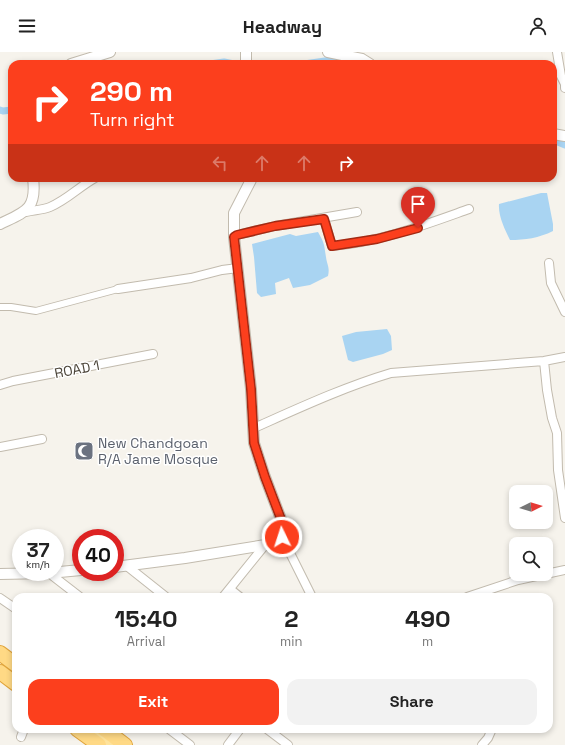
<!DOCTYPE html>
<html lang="en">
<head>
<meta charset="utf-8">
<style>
	body { margin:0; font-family:"Space Grotesk",sans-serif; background:#f2f2f2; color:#222; height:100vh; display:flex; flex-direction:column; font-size:15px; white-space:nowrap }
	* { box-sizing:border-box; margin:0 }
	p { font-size:13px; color:#767676 }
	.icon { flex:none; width:22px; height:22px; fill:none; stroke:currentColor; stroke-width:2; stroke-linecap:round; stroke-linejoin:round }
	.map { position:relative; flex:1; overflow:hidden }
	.drawer { position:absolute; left:12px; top:541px; width:541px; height:140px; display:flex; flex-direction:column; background:#fff; border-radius:12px; box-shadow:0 2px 6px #0003 }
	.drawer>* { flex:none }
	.guide { position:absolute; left:8px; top:8px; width:549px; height:122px; border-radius:12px; box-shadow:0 2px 6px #0003; background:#fc3f1d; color:#fff; overflow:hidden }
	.needle { width:26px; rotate:85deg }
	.fabs { position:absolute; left:509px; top:433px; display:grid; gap:8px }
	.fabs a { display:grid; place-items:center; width:44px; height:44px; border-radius:8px; background:#fff; box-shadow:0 2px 6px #0003; font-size:20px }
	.speed { position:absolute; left:12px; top:477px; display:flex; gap:8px; font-size:20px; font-weight:700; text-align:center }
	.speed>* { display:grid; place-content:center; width:52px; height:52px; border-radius:50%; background:#fff; box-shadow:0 2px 6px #0003; line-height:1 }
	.speed small { font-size:10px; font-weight:400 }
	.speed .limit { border:6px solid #d22; background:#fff; color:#111 }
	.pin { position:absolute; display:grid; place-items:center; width:34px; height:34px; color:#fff; margin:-41px -17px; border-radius:50% 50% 50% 0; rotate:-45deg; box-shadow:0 0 4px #0007 }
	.pin .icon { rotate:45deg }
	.me { position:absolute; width:44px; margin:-22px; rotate:356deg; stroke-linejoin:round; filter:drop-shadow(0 0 3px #0008) }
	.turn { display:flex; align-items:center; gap:14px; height:84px; padding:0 16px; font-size:18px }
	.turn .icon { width:52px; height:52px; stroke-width:2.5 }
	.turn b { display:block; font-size:28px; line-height:34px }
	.lanes { display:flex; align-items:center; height:38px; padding:0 16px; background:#0003; justify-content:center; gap:20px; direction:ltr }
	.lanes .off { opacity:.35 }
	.eta { display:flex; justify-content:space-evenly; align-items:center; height:68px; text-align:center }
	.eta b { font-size:24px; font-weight:800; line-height:28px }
	.primary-button { display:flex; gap:8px; margin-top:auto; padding:8px 16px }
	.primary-button a { flex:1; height:46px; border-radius:12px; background:#fc3f1d; color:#fff; font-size:16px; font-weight:800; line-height:46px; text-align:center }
	.primary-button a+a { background:#f2f2f2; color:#222 }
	header { display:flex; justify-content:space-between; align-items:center; height:52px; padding:0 16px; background:#fff; font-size:18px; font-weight:800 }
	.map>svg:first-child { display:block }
	.water { fill:#a9d4f2 }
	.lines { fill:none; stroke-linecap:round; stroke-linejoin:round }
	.canal { stroke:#a9d4f2; stroke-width:7 }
	.pedestrian-casing { stroke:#c2bbae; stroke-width:8 }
	.minor-casing { stroke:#c2bbae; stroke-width:10 }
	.tertiary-casing { stroke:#c2bbae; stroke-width:12 }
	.primary-casing { stroke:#e6c16a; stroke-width:15 }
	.trunk-casing { stroke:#e0a43c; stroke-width:16 }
	.pedestrian { stroke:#fff; stroke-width:6 }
	.minor { stroke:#fff; stroke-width:8 }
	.tertiary { stroke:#fff; stroke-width:10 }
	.primary { stroke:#ffe39c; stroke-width:13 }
	.trunk { stroke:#ffd985; stroke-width:14 }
	.route-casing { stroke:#a42913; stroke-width:10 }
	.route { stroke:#fc3f1d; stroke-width:7 }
	.labels { text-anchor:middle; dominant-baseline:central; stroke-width:3; stroke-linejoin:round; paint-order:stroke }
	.street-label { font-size:14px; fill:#4b4439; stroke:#fff }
	.worship-label { font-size:14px; fill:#5b616d; stroke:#fff; text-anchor:start }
</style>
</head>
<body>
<header><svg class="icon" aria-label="menu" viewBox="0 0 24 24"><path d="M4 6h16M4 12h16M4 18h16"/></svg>Headway<svg class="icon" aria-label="person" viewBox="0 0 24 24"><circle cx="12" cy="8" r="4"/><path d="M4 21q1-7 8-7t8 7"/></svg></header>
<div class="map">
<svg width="565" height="693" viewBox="0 0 565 693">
	<rect width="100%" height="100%" fill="#f6f3ec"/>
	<path class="water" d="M541,141h6l6,31v7c-14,7 -28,9 -43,9 -5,-10 -12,-24 -11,-36z
		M318,180c7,12 6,13 8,25 1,8 4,10 2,19l-18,9 -17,3 -4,-10 -14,5 1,11 -15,3 -4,-4 -3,-36 -2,-13 38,-10 6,2z
		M387,277l4,7 1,14 -9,4 -30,8 -5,-2 -6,-24 14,-4z"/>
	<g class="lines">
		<path class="canal" d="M210,12l14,-2 10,2
			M304,12l28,-4 14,4
			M0,58l3,1 9,-1
			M553,88l12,5"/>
		<defs>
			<path id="pedestrian" d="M0,255h11l25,4 82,-22"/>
			<path id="minor" d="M557,0l4,24 4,8v4
				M26,160c8,-2 17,-2 24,-5 17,-7 30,-21 45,-29
				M324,167l8,27c48,-4 92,-21 137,-37
				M234,185l3,-2 38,-9 82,-14
				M549,211l2,20 14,29
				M118,237l73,-11 31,-8 16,-2
				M544,309l3,29 5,28 5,15 1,37 7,48
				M0,333l13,-4 140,-27
				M254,376c45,-20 90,-41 137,-55l153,-12 21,-4
				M0,395l42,-8
				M282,485l30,60
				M127,514l39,31
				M49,521l31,24
				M230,537l10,8
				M223,545l42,-52
				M467,545l51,-17 47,-10
				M0,546l16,11
				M169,677l21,16
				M267,677l21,16
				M21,685l3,-8
				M228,693l12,-16
				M482,693l6,-7 4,-9"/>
			<path id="tertiary" d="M246,0v12
				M328,0l34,7 8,5
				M71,12l39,-12
				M553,82l12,2
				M0,172c25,-12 37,-14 33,-46
				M115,515l70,-9 80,-13 17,-8 2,-10 -19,-50 -11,-34 -3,-54 -17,-152v-24l18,-35
				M0,522l49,-1 32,-3"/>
			<path id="primary" d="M100,684l17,9"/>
			<path id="trunk" d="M0,601l16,12
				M0,620l16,12
				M77,677l22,16
				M104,677l21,16"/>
		</defs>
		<use href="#pedestrian" class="pedestrian-casing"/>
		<use href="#minor" class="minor-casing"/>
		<use href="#tertiary" class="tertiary-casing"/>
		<use href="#primary" class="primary-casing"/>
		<use href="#trunk" class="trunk-casing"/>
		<use href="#pedestrian" class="pedestrian"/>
		<use href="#minor" class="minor"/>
		<use href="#tertiary" class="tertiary"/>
		<use href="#primary" class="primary"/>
		<use href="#trunk" class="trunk"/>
	</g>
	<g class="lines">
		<defs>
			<path id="route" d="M282,485l2,-10 -19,-50 -11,-34 -3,-54 -17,-152 3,-2 38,-9 49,-7 8,27 45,-7 41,-11"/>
		</defs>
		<use href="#route" class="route-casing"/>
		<use href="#route" class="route"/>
	</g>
	<defs>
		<symbol id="mosque-square" viewBox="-11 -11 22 22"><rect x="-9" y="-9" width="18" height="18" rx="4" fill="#6b7280" stroke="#fff"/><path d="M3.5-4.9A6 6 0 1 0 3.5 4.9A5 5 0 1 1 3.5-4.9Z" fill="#fff"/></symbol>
	</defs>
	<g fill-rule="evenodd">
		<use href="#mosque-square" x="73" y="388" width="22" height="22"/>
	</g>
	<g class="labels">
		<g class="street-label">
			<text transform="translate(77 317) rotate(-11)">ROAD 1</text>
		</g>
		<g class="worship-label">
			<text x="98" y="391">New Chandgoan<tspan x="98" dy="16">R/A Jame Mosque</tspan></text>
		</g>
	</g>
</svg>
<div class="fabs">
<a><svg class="needle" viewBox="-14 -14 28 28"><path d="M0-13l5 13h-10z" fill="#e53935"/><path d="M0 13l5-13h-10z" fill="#767676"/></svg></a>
<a><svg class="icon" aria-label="search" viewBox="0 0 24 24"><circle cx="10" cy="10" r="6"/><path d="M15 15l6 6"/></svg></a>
</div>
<div class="speed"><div>37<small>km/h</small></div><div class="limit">40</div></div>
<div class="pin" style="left:418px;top:176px;background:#d93025"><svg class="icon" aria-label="arrive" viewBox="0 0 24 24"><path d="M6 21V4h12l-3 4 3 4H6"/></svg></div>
<svg class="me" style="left:282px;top:485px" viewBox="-20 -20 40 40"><circle r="17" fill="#fc3f1d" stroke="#fff" stroke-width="3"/><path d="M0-11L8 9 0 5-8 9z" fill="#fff"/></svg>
<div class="guide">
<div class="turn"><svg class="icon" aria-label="right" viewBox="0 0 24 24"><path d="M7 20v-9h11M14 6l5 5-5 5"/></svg><div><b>290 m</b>Turn right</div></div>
<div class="lanes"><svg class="icon off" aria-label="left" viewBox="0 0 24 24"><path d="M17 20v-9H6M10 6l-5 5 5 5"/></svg><svg class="icon off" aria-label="ahead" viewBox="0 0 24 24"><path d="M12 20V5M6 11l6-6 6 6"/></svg><svg class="icon off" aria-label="ahead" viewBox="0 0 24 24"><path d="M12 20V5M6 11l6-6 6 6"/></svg><svg class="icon" aria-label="right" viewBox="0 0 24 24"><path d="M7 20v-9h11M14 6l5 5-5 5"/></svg></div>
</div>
<section class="drawer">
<div class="eta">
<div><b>15:40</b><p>Arrival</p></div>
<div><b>2</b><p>min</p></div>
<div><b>490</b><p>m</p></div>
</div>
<div class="primary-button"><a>Exit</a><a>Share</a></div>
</section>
</div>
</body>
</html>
